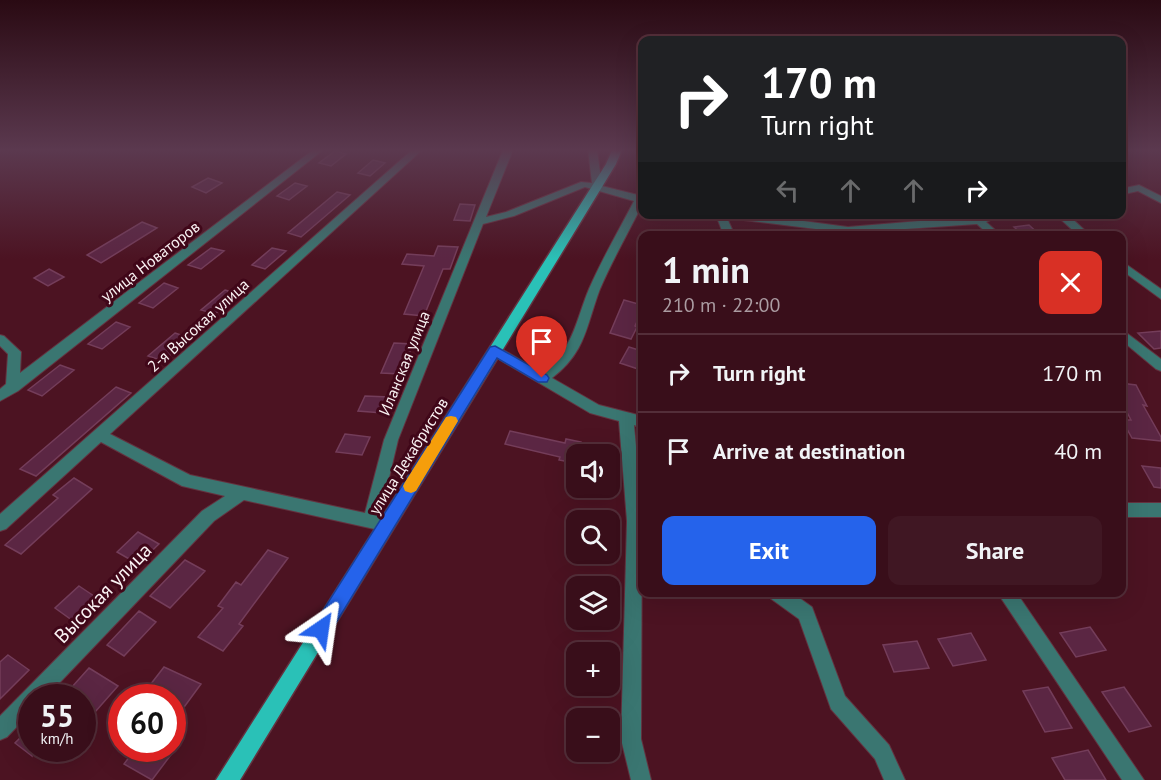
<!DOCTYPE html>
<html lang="en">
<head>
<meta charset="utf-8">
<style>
	body { margin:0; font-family:"PT Sans",sans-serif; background:#401723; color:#f1f3f6; height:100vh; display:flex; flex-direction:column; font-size:22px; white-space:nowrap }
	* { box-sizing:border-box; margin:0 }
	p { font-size:20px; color:#ab9ca2 }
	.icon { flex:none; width:33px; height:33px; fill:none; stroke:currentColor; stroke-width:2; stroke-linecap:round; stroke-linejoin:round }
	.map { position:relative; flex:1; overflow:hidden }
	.sheet { position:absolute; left:638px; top:231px; width:488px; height:366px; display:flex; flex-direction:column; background:#390e1a; border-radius:12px; box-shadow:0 6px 24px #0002,0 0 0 2px #532e39 }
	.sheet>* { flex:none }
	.top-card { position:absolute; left:638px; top:36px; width:488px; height:183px; border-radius:12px; box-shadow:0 6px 24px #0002,0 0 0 2px #532e39; background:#202124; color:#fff; overflow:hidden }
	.fabs { position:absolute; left:566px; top:444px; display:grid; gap:12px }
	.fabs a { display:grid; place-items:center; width:54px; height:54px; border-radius:12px; background:#390e1a; box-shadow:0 6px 24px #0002,0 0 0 2px #532e39; font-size:30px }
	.speed { position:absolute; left:18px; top:684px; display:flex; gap:12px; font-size:30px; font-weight:700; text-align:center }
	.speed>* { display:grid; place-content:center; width:78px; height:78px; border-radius:50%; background:#390e1a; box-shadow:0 6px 24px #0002,0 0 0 2px #532e39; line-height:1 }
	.speed small { font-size:15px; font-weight:400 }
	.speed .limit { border:9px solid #d22; background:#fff; color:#111 }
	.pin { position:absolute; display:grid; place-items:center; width:51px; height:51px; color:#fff; margin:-62px -26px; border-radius:50% 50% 50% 0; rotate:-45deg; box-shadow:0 0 6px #0007 }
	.pin .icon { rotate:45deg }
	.me { position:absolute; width:66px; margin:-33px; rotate:32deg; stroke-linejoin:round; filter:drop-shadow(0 0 4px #0008) }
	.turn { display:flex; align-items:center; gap:21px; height:126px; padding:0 24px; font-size:27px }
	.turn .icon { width:78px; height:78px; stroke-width:2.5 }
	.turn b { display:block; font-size:42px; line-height:51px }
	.lanes { display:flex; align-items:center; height:57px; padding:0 24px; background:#0003; justify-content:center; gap:30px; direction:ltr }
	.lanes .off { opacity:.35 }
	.round { display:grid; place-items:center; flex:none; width:63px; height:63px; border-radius:12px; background:#401723 }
	.headline { display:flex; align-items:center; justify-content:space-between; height:102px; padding:0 24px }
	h1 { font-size:36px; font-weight:800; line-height:45px }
	.primary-button { display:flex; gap:12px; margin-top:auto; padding:12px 24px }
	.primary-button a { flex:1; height:69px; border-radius:12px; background:#2563eb; color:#fff; font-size:24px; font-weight:800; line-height:69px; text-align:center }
	.primary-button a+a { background:#401723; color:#f1f3f6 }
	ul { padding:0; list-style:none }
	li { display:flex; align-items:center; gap:18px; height:78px; padding:0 24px; border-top:2px solid #532e39 }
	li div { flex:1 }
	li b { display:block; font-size:22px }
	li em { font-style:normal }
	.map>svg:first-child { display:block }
	.building { fill:#5b2643; stroke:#743d5a; stroke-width:1.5 }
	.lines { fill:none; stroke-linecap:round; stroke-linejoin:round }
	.street-casing { stroke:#64323f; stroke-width:2 }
	.primary-casing { stroke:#64323f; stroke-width:3 }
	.street { fill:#3a7671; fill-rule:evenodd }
	.primary { fill:#2ac1b7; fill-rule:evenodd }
	.route { fill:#2563eb; stroke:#184099; stroke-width:1.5 }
	.slow { fill:#f59e0b }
	.labels { text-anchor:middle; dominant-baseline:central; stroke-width:6; stroke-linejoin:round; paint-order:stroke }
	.street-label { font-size:16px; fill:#faf2f3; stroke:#400719 }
	.near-street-label { font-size:20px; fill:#faf2f3; stroke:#400719 }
</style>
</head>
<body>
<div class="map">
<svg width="1161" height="780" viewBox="0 0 1161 780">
	<rect width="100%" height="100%" fill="#4c1322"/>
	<path class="building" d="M335,151l11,3 -15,12 -12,-3z
		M373,160l12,3 -15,13 -12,-3z
		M208,178l14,5 -16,10 -14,-6z
		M295,183l12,3 -18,14 -12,-4z
		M337,192l13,3 -49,42 -13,-4z
		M460,204l15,1 -5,16 -16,-1z
		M142,222l15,6 -56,35 -14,-8z
		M1029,225l12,11h-17l-10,-9z
		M438,246l20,1 -8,22h-7l-19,47 -20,-2 20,-48 -22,-2 5,-10 27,2z
		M211,248l13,3 -23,18 -13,-4z
		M272,248l14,3 -21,18 -13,-4z
		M49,269l15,8 -16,9 -14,-8z
		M164,283l14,5 -25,20 -14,-5z
		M225,290l14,4 -24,20 -14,-4z
		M624,300l18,5v6l-7,15 2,1 -6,12 -21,-6z
		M116,322l14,5 -28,22 -14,-5z
		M1161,331v17l-7,1 -16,-16z
		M175,333l15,5 -27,23 -15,-5z
		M394,343l19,1 -12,30 -20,-1z
		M629,347l13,4v11l-4,7 -18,-6z
		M60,365l14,5 -32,26 -14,-6z
		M1120,383l16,2 11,21 -4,-1 18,32v4l-29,-3 -10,-18h9l-11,-21z
		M116,387l15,6 -95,83 -16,-7z
		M365,396l24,1 -6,16 -25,-2z
		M510,431l55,12 1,-4 15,3 -7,21 -15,-3 1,-3 -55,-13z
		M345,434l25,3 -8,18 -26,-3z
		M1142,466l19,2v20l-7,-1z
		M74,478l18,11 -71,65 -16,-9 53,-47 -5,-3z
		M138,532l21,12 -21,20 -21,-12z
		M268,550l20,8 -49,66 4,2 -20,25 -25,-14 25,-29 -5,-2 18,-24 5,3z
		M185,560l20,11 -35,37 -20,-12z
		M79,586l21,14 -24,23 -21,-15z
		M139,611l17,11 -32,34 -17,-11z
		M1090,627l16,23 -30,7 -16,-24z
		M971,633l15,27 -33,6 -15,-27z
		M917,641l12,27 -35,4 -11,-27z
		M8,655l21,15 -29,29v-37z
		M164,667l37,17 -22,30 -7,-3v-13h-32z
		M89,668l29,18 -23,26 -13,-8v-6h-20z
		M1048,687l24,41 -27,4 -22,-41z
		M1124,687l27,39 -22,6 -27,-40z
		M32,726v30l-17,-13z
		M136,748h40l-24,32 -28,-16z
		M1088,750l18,30h-41l-13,-22z"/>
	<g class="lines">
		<defs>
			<path id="street" d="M313,150h10l-305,241 -18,10v-12l6,-5 2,-30 -8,-8v-11l4,1 17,16 -1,21z
				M412,150h10l-312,284 80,41 175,38 19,-73 119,-290h10l-27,67 20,-5 75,-30 11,1 -4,-33h9l5,36 40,10v9c-14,28 -30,56 -42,84 -14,37 -14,63 -48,89l47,27 43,11v12l-8,-3 8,86 -1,228 10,41h-20l-10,-41 6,-218 -8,-100 -29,-8 -100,-59 -1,-3 1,-3h10l41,24c34,-25 33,-47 48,-83 13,-30 30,-59 45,-88l-49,-14 -71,29 -31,8 -85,216 -18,76 5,2 2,5 -2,5 -6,2 -135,-30 -30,21 -169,177h-13v13l-25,26 -7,3v-24l202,-205 23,-15 -43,-10 -81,-44 -95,87 -6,2v-17z
				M1139,185l22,11v7l-23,-12 -18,4v-6z
				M750,214l98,13 155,-13 -17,8 16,14h-12l-13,-12 -129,9 -121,-15 8,18h-11l-8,-21z
				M1055,214h12l24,22h-12z
				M1120,260l41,29v10l-41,-30z
				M1120,328l41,31v12l-5,-2 -36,-30z
				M1120,503h41v14h-41z
				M768,592h23l21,15 33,89 44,49 16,35h-21l-9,-21 -44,-50 -32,-90 -29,-21z
				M997,592h19l128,188h-22z"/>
			<path id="primary" d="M612,150h10l-6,14 -376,616h-24l390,-616z"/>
		</defs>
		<use href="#street" class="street-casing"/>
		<use href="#primary" class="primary-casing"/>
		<use href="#street" class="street"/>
		<use href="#primary" class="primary"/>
	</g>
	<linearGradient id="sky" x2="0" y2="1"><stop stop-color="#2a0a13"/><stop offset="0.58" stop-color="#5b394f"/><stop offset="1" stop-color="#5b394f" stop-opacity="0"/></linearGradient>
	<rect width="1161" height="259" fill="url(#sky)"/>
	<path class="route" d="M495,346l52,29 2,3 -2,4h-9l-41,-24 -169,278 -7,2 -6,-2 -3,-7 3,-6 175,-276z"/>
	<path class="slow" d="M451,416l5,1 2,4 -42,70 -5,2 -6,-2 -2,-5 2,-4 41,-65z"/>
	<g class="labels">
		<g class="street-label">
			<text transform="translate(150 261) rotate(-38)">улица Новаторов</text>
			<text transform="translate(198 325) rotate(-42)">2-я Высокая улица</text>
			<text transform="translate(404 363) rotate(-68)">Иланская улица</text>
			<text transform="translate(408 456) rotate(-58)">улица Декабристов</text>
		</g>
		<g class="near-street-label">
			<text transform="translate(103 593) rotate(-46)">Высокая улица</text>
		</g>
	</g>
</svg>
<div class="fabs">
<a><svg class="icon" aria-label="sound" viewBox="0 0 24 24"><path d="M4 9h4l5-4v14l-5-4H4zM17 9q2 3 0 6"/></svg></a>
<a><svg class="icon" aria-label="search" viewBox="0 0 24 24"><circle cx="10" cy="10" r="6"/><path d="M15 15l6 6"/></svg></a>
<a><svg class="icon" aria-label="layers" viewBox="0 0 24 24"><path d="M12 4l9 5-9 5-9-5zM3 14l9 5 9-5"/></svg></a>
<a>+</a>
<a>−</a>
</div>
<div class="speed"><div>55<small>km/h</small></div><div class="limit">60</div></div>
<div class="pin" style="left:542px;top:378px;background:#d93025"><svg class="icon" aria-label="arrive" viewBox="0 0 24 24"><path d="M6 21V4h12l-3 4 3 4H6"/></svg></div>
<svg class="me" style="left:321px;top:629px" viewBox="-20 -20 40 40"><path d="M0-17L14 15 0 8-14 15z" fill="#2563eb" stroke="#fff" stroke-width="4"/></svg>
<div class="top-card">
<div class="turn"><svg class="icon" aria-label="right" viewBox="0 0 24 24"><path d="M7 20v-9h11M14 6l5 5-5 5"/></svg><div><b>170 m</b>Turn right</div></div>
<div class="lanes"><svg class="icon off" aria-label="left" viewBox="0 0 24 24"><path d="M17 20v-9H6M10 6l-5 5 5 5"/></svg><svg class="icon off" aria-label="ahead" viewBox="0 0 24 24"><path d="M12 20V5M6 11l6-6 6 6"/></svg><svg class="icon off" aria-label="ahead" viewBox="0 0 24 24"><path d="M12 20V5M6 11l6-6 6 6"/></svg><svg class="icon" aria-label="right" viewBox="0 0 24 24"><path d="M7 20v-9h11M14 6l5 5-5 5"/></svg></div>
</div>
<section class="sheet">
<div class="headline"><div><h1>1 min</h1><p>210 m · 22:00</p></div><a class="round" style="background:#d93025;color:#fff"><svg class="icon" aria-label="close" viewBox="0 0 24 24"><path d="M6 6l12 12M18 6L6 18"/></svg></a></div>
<ul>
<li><svg class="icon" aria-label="right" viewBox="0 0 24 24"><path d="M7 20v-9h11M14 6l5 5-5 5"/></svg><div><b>Turn right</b></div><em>170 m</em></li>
<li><svg class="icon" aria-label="arrive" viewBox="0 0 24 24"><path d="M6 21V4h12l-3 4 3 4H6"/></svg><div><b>Arrive at destination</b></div><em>40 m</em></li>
</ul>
<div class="primary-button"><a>Exit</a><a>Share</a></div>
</section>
</div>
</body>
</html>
